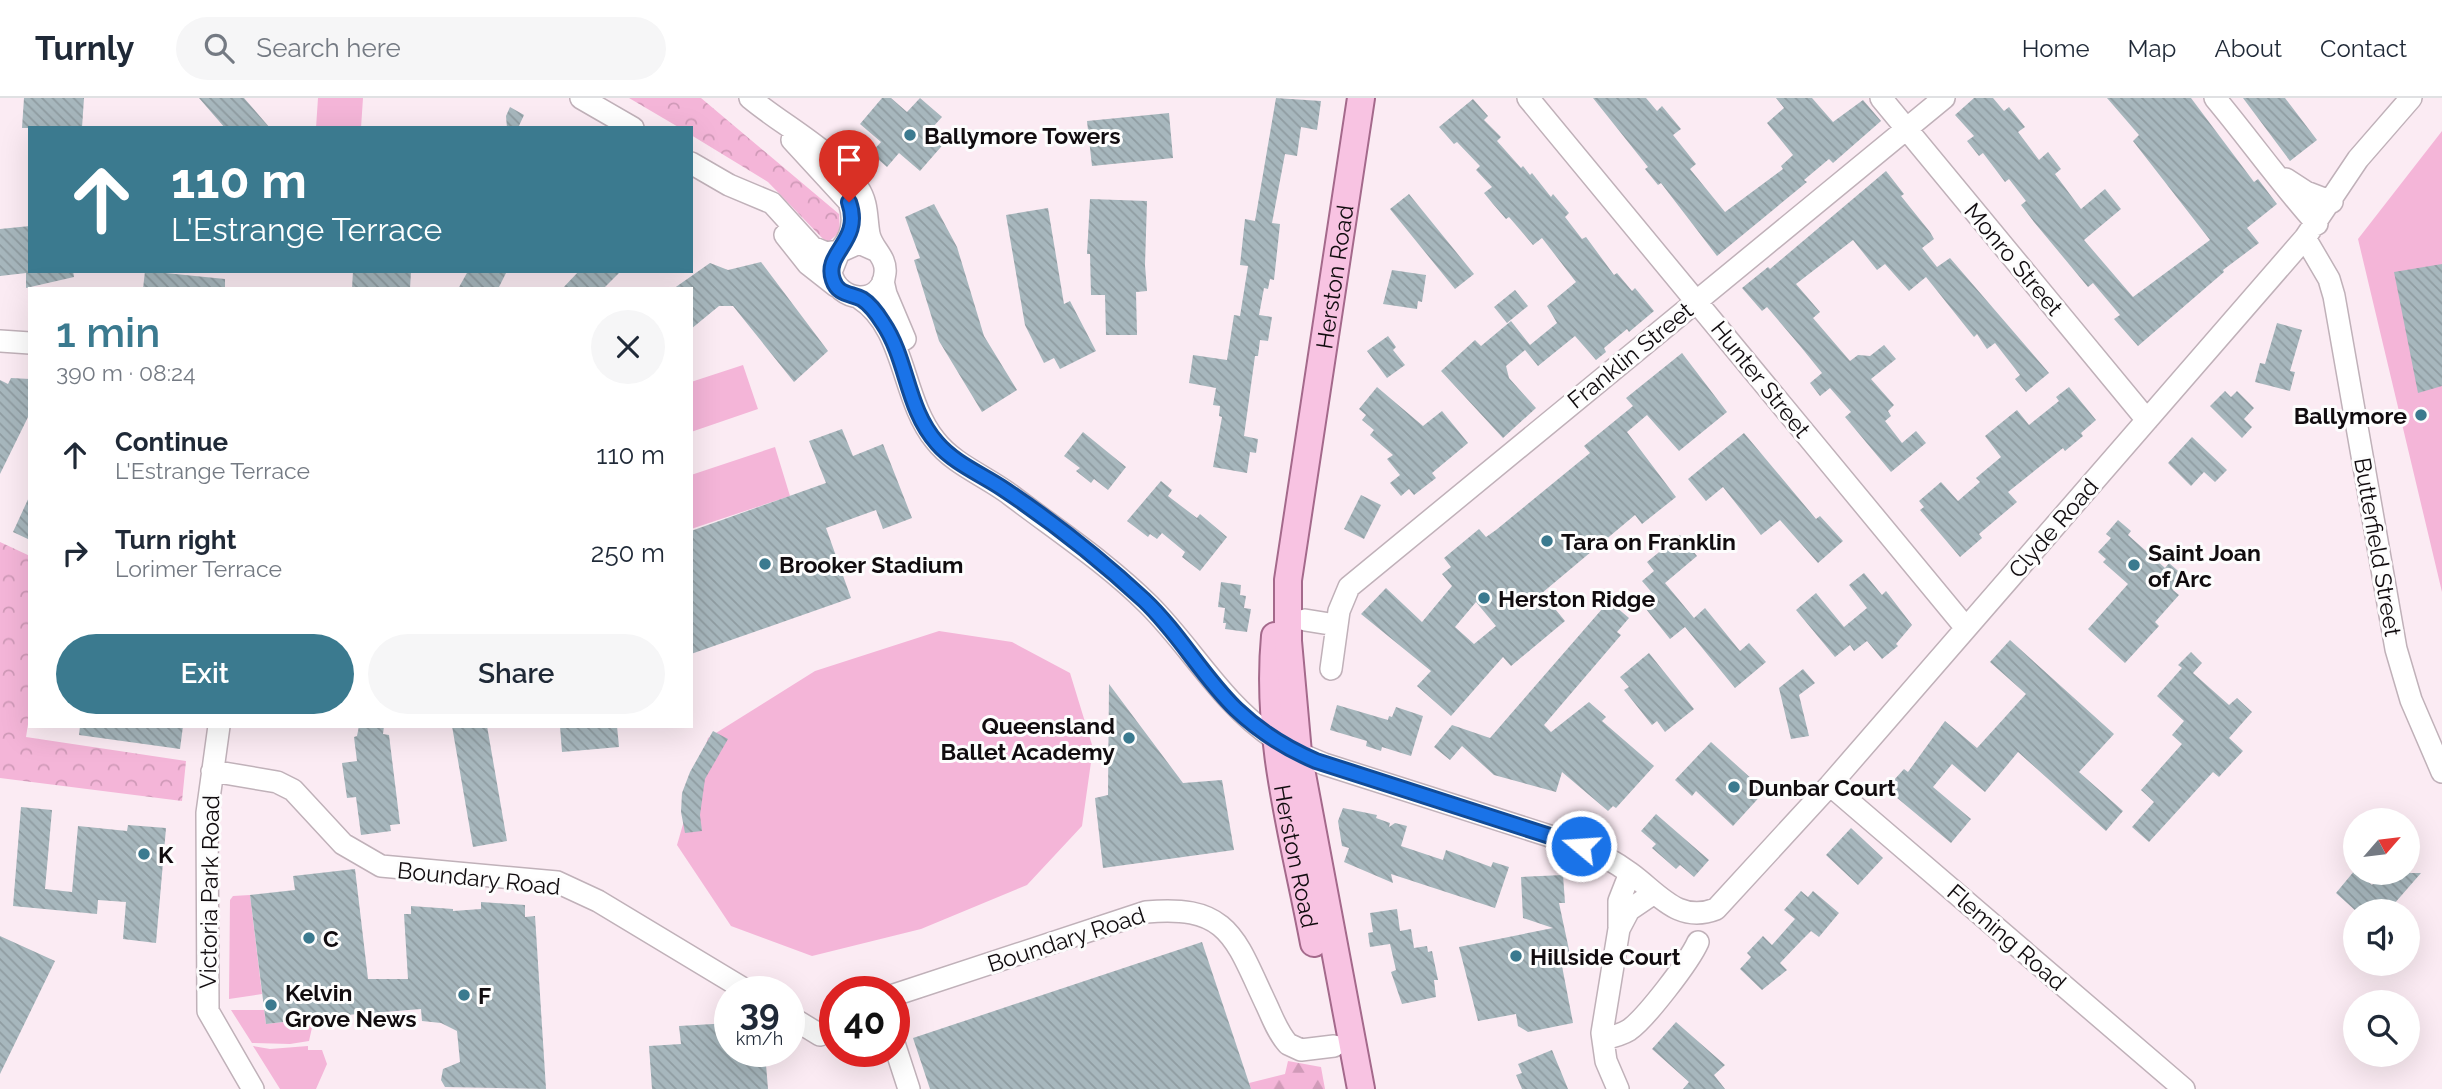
<!DOCTYPE html>
<html lang="en">
<head>
<meta charset="utf-8">
<style>
	body { margin:0; font-family:Raleway,sans-serif; background:#f6f6f7; color:#1f2937; height:100vh; display:flex; flex-direction:column; font-size:26px; white-space:nowrap }
	* { box-sizing:border-box; margin:0 }
	p { font-size:23px; color:#747a83 }
	.icon { flex:none; width:38px; height:38px; fill:none; stroke:currentColor; stroke-width:2; stroke-linecap:round; stroke-linejoin:round }
	.map { position:relative; flex:1; overflow:hidden }
	.sheet { position:absolute; left:28px; top:189px; width:665px; height:441px; display:flex; flex-direction:column; background:#fff; border-radius:0px; box-shadow:0 7px 28px #0002 }
	.sheet>* { flex:none }
	.banner { position:absolute; left:28px; top:28px; width:665px; height:147px; border-radius:0px; box-shadow:0 7px 28px #0002; background:#3b7a8f; color:#fff; overflow:hidden }
	.needle { width:46px; rotate:62deg }
	.fabs { position:absolute; left:2343px; top:710px; display:grid; gap:14px }
	.fabs a { display:grid; place-items:center; width:77px; height:77px; border-radius:50%; background:#fff; box-shadow:0 7px 28px #0002; font-size:35px }
	.speed { position:absolute; left:714px; top:878px; display:flex; gap:14px; font-size:35px; font-weight:700; text-align:center }
	.speed>* { display:grid; place-content:center; width:91px; height:91px; border-radius:50%; background:#fff; box-shadow:0 7px 28px #0002; line-height:1 }
	.speed small { font-size:18px; font-weight:400 }
	.speed .limit { border:10px solid #d22; background:#fff; color:#111 }
	.pin { position:absolute; display:grid; place-items:center; width:60px; height:60px; color:#fff; margin:-72px -30px; border-radius:50% 50% 50% 0; rotate:-45deg; box-shadow:0 0 7px #0007 }
	.pin .icon { rotate:45deg }
	.me { position:absolute; width:77px; margin:-38px; rotate:288deg; stroke-linejoin:round; filter:drop-shadow(0 0 5px #0008) }
	.turn { display:flex; align-items:center; gap:24px; height:147px; padding:0 28px; font-size:32px }
	.turn .icon { width:91px; height:91px; stroke-width:2.5 }
	.turn b { display:block; font-size:49px; line-height:60px }
	.round { display:grid; place-items:center; flex:none; width:74px; height:74px; border-radius:37px; background:#f6f6f7 }
	.summary { display:flex; align-items:center; justify-content:space-between; height:119px; padding:0 28px }
	h1 { font-size:42px; font-weight:600; line-height:52px; color:#3b7a8f }
	.primary-button { display:flex; gap:14px; margin-top:auto; padding:14px 28px }
	.primary-button a { flex:1; height:80px; border-radius:42px; background:#3b7a8f; color:#fff; font-size:28px; font-weight:600; line-height:80px; text-align:center }
	.primary-button a+a { background:#f6f6f7; color:#1f2937 }
	ul { padding:0; list-style:none }
	li { display:flex; align-items:center; gap:21px; height:98px; padding:0 28px }
	li div { flex:1 }
	li b { display:block; font-size:26px }
	li em { font-style:normal }
	header { display:flex; align-items:center; gap:42px; box-sizing:border-box; height:98px; padding:0 35px; background:#fff; border-bottom:2px solid #e0e1e3 }
	header strong { font-size:33px }
	nav { display:flex; gap:38px; margin-inline-start:auto; font-size:24px }
	.search { width:490px; height:63px; background:#f6f6f7; display:flex; align-items:center; gap:18px; box-sizing:border-box; padding:0 24px; border-radius:38px; color:#747a83; font-size:26px }
	.map>svg:first-child { display:block }
	.forest { fill:url(#forest-firs) }
	.park { fill:url(#park-crowns) }
	.garden { fill:#f4b5d8 }
	.building { fill:url(#building-back-hatch); fill-rule:evenodd }
	.lines { fill:none; stroke-linecap:round; stroke-linejoin:round }
	.minor-casing { stroke:#c0b1b9; stroke-width:24 }
	.major-casing { stroke:#a4698b; stroke-width:30 }
	.minor { stroke:#fff; stroke-width:21 }
	.major { stroke:#f8c3e2; stroke-width:26 }
	.route-casing { stroke:#114b97; stroke-width:18 }
	.route { stroke:#1a73e8; stroke-width:12 }
	.poi-dot { fill:#3b7a8f; stroke:#fdfdfd; stroke-width:2.5 }
	.labels { text-anchor:middle; dominant-baseline:central; stroke-width:6; stroke-linejoin:round; paint-order:stroke }
	.poi-label { font-size:23px; font-weight:bold; fill:#110c0f; stroke:#fdfdfd; text-anchor:start }
	.street-label { font-size:23px; fill:#110c0f; stroke:#fdfdfd }
</style>
</head>
<body>
<header>
<strong>Turnly</strong>
<div class="search"><svg class="icon" aria-label="search" viewBox="0 0 24 24"><circle cx="10" cy="10" r="6"/><path d="M15 15l6 6"/></svg>Search here</div>
<nav><a>Home</a><a>Map</a><a>About</a><a>Contact</a></nav>
</header>
<div class="map">
<svg width="2442" height="991" viewBox="0 0 2442 991">
	<defs>
		<pattern id="forest-firs" width="22" height="20" patternUnits="userSpaceOnUse" patternTransform="scale(1.75)"><rect width="22" height="20" fill="#f4b5d8"/><path d="M5 1l3.5 6h-7zM16 11l3.5 6h-7z" fill="#d09ab8"/></pattern>
		<pattern id="park-crowns" width="20" height="18" patternUnits="userSpaceOnUse" patternTransform="scale(1.75)"><rect width="20" height="18" fill="#f4b5d8"/><path d="M2 6a3 3 0 1 1 6 0M12 15a3 3 0 1 1 6 0" fill="none" stroke="#d09ab8"/></pattern>
		<pattern id="building-back-hatch" width="6" height="6" patternUnits="userSpaceOnUse" patternTransform="scale(1.75)"><rect width="6" height="6" fill="#a7b7bd"/><path d="M-1 5l2 2M0 0l6 6M5-1l2 2" fill="none" stroke="#8f9ca1"/></pattern>
	</defs>
	<rect width="100%" height="100%" fill="#fbebf3"/>
	<path class="forest" d="M1288,963l33,6 4,22h-74l-2,-6 36,-9z"/>
	<path class="park" d="M629,0h72l138,116 1,18 -13,11 -59,-61 -77,-47v-7h-11z
		M0,444l30,14v156l-4,25 160,24 -4,40 -182,-23z"/>
	<path class="garden" d="M318,0h45l-2,30h-45z
		M2442,33v461l-84,-353z
		M743,267l15,44 -67,23v-50z
		M775,349l15,49 -99,33v-54z
		M939,533l73,11 58,31 23,75 -11,78 -55,59 -106,44 -109,27 -81,-30 -54,-81 31,-107 107,-67z
		M250,797l12,99 -33,5 1,-99 3,-4z
		M231,912h33l2,14 35,-4 1,5 11,-2 -4,18 -19,3 -38,-1z
		M253,948l17,3 38,-3v4h14l5,14 -11,25h-36z"/>
	<path class="building" d="M24,0h60l-2,30h-60z
		M199,0h45l26,30h-45z
		M882,0h9l16,14 13,-14 22,19 -10,11 15,12 -27,31 -21,-18 -12,14 -16,-14 10,-11 -21,-18z
		M1276,0l45,3 -4,29 -16,-3 -4,29 -12,-2 -13,69 8,1 -6,56 -4,-1 -2,10 -4,-1 -5,27 13,2 -4,24 -8,-1 -2,16h-3l-11,80 14,3 -2,14 -6,-1 -3,21 -34,-6 9,-50 -3,-1 1,-10 -7,-1 3,-17 -27,-5 4,-28 34,5 7,-45 6,1 8,-50 -8,-1 5,-46 10,2z
		M1593,0h53l11,13 5,-5 19,23 -8,6 23,29 -6,5 35,43 58,-43 -2,-3 12,-11 -26,-32 17,-15 -8,-10h36l21,24 30,-22 18,21 -48,42 -4,-4 -25,21 3,2 -90,74 -56,-73 -3,2 -13,-16 3,-2z
		M1974,0h19l11,13 5,-4 16,20 -7,5 21,28 9,-8 13,17 -6,5 26,35 24,-20 16,20 -37,31 49,57 77,-57 -77,-99 6,-6 -32,-37h84l63,84 4,-3 19,25 -30,24 12,15 -36,27 1,2 -86,74 -24,-27 6,-4 -27,-32 -5,4 -54,-65 -13,-17 5,-4 -17,-22 -4,3 -22,-29 -4,3 -12,-15 7,-5 -19,-21z
		M2243,0h42l32,42 -27,21z
		M1473,1l15,17 -4,4 17,17 -4,4 24,27 2,-2 7,9 2,-2 19,24 2,-3 16,19 -4,4 17,22 4,-2 28,38 3,-2 15,18 3,-3 19,23 -25,21 -2,-3 -23,19 2,4 -10,8 -21,-24 -37,30 -13,-16 -19,16 3,12 27,30 -33,30 -62,-67 34,-31 6,6 30,-25 19,24 27,-22 -10,-17 29,-24 -34,-44 -9,7 -24,-28 -3,2 -13,-15 -9,-11 8,-6 -16,-17 4,-4 -23,-24 -3,2 -15,-17z
		M510,9l14,8 -6,13h-11l-1,-12z
		M1169,15l4,45 -81,8 -5,-45z
		M1886,73l18,23 -3,2 29,36 4,7 -12,9 15,19 13,-9 99,115 -23,19 -11,-13 5,-4 -25,-32 -8,6 -10,-15 -3,3 -48,-60 -17,14 -24,-27 -8,6 -24,-30 -57,44 24,28 -7,6 37,43 8,-6 12,1 14,-11 12,14 -25,20 23,26 -6,6 3,5 -6,5 17,22 14,-12 10,12 -35,29 -46,-55 6,-5 -21,-24 -10,8 -10,-13 12,-10 -21,-26 -34,-40 -5,4 -20,-23 26,-21 2,2z
		M1409,96l65,80 -19,15 -65,-80z
		M1090,101l57,2 -2,64 2,26 -11,1 1,43h-31l-1,-40h-14l-1,-41h-3z
		M934,106l23,43 27,89 33,54 -35,22 -43,-71 -25,-81 6,-2 -15,-41z
		M1048,110l16,96 6,-3 26,50 -36,18 -6,-11 -10,5 -19,-38 -19,-110z
		M30,128v45h43l1,6 -48,11v-15l-26,3v-47z
		M761,164l67,89 -34,31 -61,-76h-14l-28,23v-40h-18l37,-26 18,7z
		M2442,166v122l-24,7 -24,-121z
		M1392,172l34,5 -4,27 -4,-1 -1,8 -34,-5z
		M145,173l80,8v10h-82z
		M353,173h58l-1,18h-58z
		M468,173h39l-9,18h-40z
		M579,173h42l-18,18h-41z
		M1515,192l13,16 -21,17 -13,-16z
		M2277,225l25,7 -12,41 5,1 -5,19 -35,-9 5,-19 5,1z
		M1388,238l8,11 -3,3 12,15 -18,13 -20,-27z
		M1682,255l45,59 -48,39 -32,-36 -20,17 49,65 -34,27 -7,-9 -93,78 23,28 -54,45 -8,-9 -52,59 -34,-30 14,-15 -70,-57 25,-26 36,34 30,-36 -10,-12 9,-7 -7,-9 35,-29 7,8 10,-7 94,-77 -6,-7 49,-40 -7,-8zM1476,504l20,24 -22,18 -19,-17z
		M11,280l19,1v34l-30,61v-94l8,4z
		M1377,289l46,39 19,-15 26,32 -36,30 4,5 -22,17 -5,-6 -8,7 -11,-13 10,-8 -13,-16 6,-4 -23,-20 4,-5 -12,-10 4,-5 -7,-6z
		M2069,289l27,33 -15,13 2,3 -18,15 -2,-3 -55,44 9,10 -38,32 3,4 -22,19 -40,-47 4,-3 -5,-6 22,-19 17,19 22,-19 -4,-4 25,-21 -16,-21 32,-26 12,15 30,-24 -3,-4z
		M2225,293l6,6 6,-6 17,17 -10,11 8,8 -10,11 -32,-32z
		M842,331l11,27 30,-12 29,74 -29,11 -7,-19 -50,18 25,70 -160,56v-123l135,-48 -17,-42z
		M1083,334l43,35 -18,23 -14,-11 -3,4 -15,-12 4,-3 -16,-12z
		M1744,335l72,86 4,-3 23,25 -25,22 -38,-43 -19,15 -38,-48 -17,14 -18,-22z
		M2192,339l35,33 -12,12 -11,-10 -13,14 -23,-23z
		M1161,383l11,9 -4,6 29,22 3,-4 27,23 -27,34 -18,-14 3,-5 -23,-19 -5,6 -7,-5 -2,3 -21,-16z
		M30,397v45l-17,-8z
		M1361,397l20,10 -17,34 -20,-10z
		M2118,422l13,11 -3,4 37,33 4,-5 16,14 -12,13 6,5 -24,27 4,4 -34,37 -37,-34 40,-45 -25,-22 3,-3 -8,-7 13,-14 -5,-4z
		M1680,437l17,21 -32,27 29,35 11,-10 35,43 9,-8 17,19 -31,26 -50,-61 -15,12 -28,-35 12,-9 -12,-14 12,-10 -7,-9z
		M1864,475l18,22 4,-4 26,34 -16,19 2,2 -16,13 -15,-18 -13,10 -4,-6 -15,12 -39,-47 20,-17 28,34 23,-19 -18,-23z
		M1221,484l20,3 -1,10 6,1 -2,12 7,1 -4,23 -22,-3 1,-6h-3l2,-15 -7,-1z
		M1609,503l20,17 -12,14 4,3 -77,90 7,7 38,-30 17,15 -4,4 52,45 -38,42 -3,-2 -5,5 -46,-39 -6,20 -62,-17 -32,-29 -12,14 -16,-13 18,-22 38,13z
		M2010,542l104,94 -35,38 44,39 -17,20 -88,-79 -33,40 -33,-28 -19,23 38,32 -20,24 -61,-51 8,-10 -4,-2 10,-11 4,3 37,-51 32,27 49,-54 -36,-32z
		M2191,554l11,11 -9,10 36,32 8,-7 15,14 -23,26 14,13 -24,26 -6,-5 -64,70 -17,-15 22,-25 -13,-12 41,-46 -10,-9 12,-14 -27,-25 25,-28 -4,-3z
		M1649,555l45,56 -29,23 -8,-11 -5,4 -28,-35 5,-3 -9,-10z
		M1803,571l12,14 -16,12 10,41 -18,3 -12,-51z
		M1109,586l74,99 39,-3 12,70 -131,18 -8,-70 13,-3z
		M1337,607l51,15 1,-4 3,1 4,-10 27,9 -12,40 -29,-9 -1,4 -15,-5 1,-5 -37,-11z
		M80,628h103l-3,23 -101,-14z
		M359,628h25l-1,8 6,1 11,89 -10,1 1,6 -30,4 -5,-38 -9,1 -5,-35 15,-2 -3,-24 3,-1z
		M452,628h35l20,115 -34,6z
		M560,628h57l2,21 -57,5z
		M713,633l15,8 -23,40 -5,36 2,16 -17,2 -4,-21 1,-19 8,-21z
		M1711,644l54,49 -32,35 -37,-35 -4,5 -17,-16z
		M21,709l31,3 -7,79 27,3 6,-66 49,5 1,-6 38,3 -10,115 -33,-4 3,-37 -28,-2 -1,14 -84,-8z
		M1343,710l34,7 -1,3 14,5 -1,4 6,-4 12,3 -6,20 42,14 3,-10 45,17 2,-5 16,5 -14,41 -104,-34 2,9 -49,-21 5,-14 -7,-2 -4,-25z
		M1656,716l53,46 -15,17 -14,-12 -4,4 -24,-21 4,-4 -15,-13z
		M1851,730l32,30 -25,27 -32,-30z
		M355,771l13,110h40l-4,-65h7v-8l42,3v2l28,-2v-7l44,3v12l10,-1 11,173 -101,-2 -4,-7 2,-11 17,-7 -3,-31 -16,-8 -19,-2 -1,-12 -87,7 1,5 -34,4v-5l-35,4 -16,-129 45,-5 -2,-14z
		M2355,772l17,15 10,-12h39l-34,39h-30l-21,-19z
		M1563,777l2,28h-6l13,61 -10,2 11,57 -45,9 -10,-6 -2,-12 -38,7 -19,-74 94,-19 -30,-10 -2,-41z
		M1801,793l7,6 5,-6 26,22 -20,24 -8,-6 -9,9 -22,23 7,7 -25,20 -22,-21 11,-12 -4,-4 16,-17 9,9 23,-26 -11,-9z
		M1397,811l3,22 11,-2 3,19 13,-2 1,6 4,-1 6,29h-4l2,17 -34,7 -11,-32 5,-2 -6,-26 -20,3 -2,-14 5,-1 -3,-19z
		M0,838l55,25 -55,113z
		M1202,844l49,147h-321l-17,-51z
		M1676,924l49,43 -11,10 11,14h-42l6,-7 -37,-33z
		M730,925v29h35l3,37h-116l-3,-43 32,-2 -2,-18z
		M1552,952l16,39h-46l-6,-14 6,-2 -4,-9z"/>
	<g class="lines">
		<defs>
			<path id="minor" d="M581,0l52,30
				M750,0c35,29 82,52 108,90 10,15 8,29 11,46 3,15 18,23 16,39 -3,34 -48,30 -54,-1l8,-20 20,-9 18,8
				M1528,0l438,530
				M1881,0l266,322
				M2215,0c35,42 66,86 102,126
				M792,42l57,62c6,17 4,33 -8,47
				M691,65l38,22 43,18 40,44 14,6 14,-2
				M2286,81l20,13 26,10
				M785,137l23,29 28,22
				M2305,140l24,41 5,17 62,353 15,51 31,72
				M883,183l3,13 19,45
				M859,200c47,30 42,100 76,142 19,25 53,37 77,56 46,35 96,68 137,109 44,44 73,99 126,134
				M0,243l30,2
				M1305,522l31,5
				M1331,571l8,-58 10,-24 595,-489
				M219,628l-12,87 1,198 45,78
				M1298,655l26,11 257,82c18,7 34,16 49,27 28,20 48,51 86,36l114,-124 475,-547 53,-79 53,-61
				M212,673l65,11 16,8 50,54 38,22 176,16 41,19 151,91
				M1830,687l354,304
				M1619,829v-26l11,-28
				M894,897l252,-83c84,-8 89,27 121,94 6,13 11,27 21,38l13,6 33,-4
				M789,918l31,19 15,-14
				M1603,941c9,-2 18,-4 26,-9 17,-12 60,-68 69,-88
				M894,945l15,46
				M1618,991l-12,-28 -4,-28 17,-104 10,-19 25,-17"/>
			<g id="major">
				<path id="s1" d="M1275,538c-10,106 20,205 39,307"/>
				<path id="s2" d="M1361,991l-63,-336 -10,-112v-61l73,-482"/>
			</g>
		</defs>
		<use href="#minor" class="minor-casing"/>
		<use href="#major" class="major-casing"/>
		<use href="#minor" class="minor"/>
		<use href="#major" class="major"/>
	</g>
	<g class="lines">
		<defs>
			<path id="route" d="M849,104c14,40 -26,50 -16,78 5,15 17,13 29,19 8,5 16,16 21,24 25,37 23,85 54,120 17,20 44,31 65,45 48,32 100,73 142,112 35,33 58,76 92,109 23,22 52,40 80,52l265,85"/>
		</defs>
		<use href="#route" class="route-casing"/>
		<use href="#route" class="route"/>
	</g>
	<g class="poi-dot">
		<circle cx="910" cy="37" r="7"/>
		<circle cx="2421" cy="317" r="7"/>
		<circle cx="1547" cy="443" r="7"/>
		<circle cx="765" cy="466" r="7"/>
		<circle cx="2134" cy="467" r="7"/>
		<circle cx="1484" cy="500" r="7"/>
		<circle cx="1129" cy="640" r="7"/>
		<circle cx="1734" cy="689" r="7"/>
		<circle cx="144" cy="756" r="7"/>
		<circle cx="309" cy="840" r="7"/>
		<circle cx="1516" cy="858" r="7"/>
		<circle cx="464" cy="897" r="7"/>
		<circle cx="271" cy="907" r="7"/>
	</g>
	<g class="labels">
		<g class="poi-label">
			<text x="924" y="37">Ballymore Towers</text>
			<text x="2407" y="317" text-anchor="end">Ballymore</text>
			<text x="1561" y="443">Tara on Franklin</text>
			<text x="2148" y="454">Saint Joan<tspan x="2148" dy="26">of Arc</tspan></text>
			<text x="779" y="466">Brooker Stadium</text>
			<text x="1498" y="500">Herston Ridge</text>
			<text x="1115" y="627" text-anchor="end">Queensland<tspan x="1115" dy="26">Ballet Academy</tspan></text>
			<text x="1748" y="689">Dunbar Court</text>
			<text x="158" y="756">K</text>
			<text x="323" y="840">C</text>
			<text x="1530" y="858">Hillside Court</text>
			<text x="285" y="894">Kelvin<tspan x="285" dy="26">Grove News</tspan></text>
			<text x="478" y="897">F</text>
		</g>
		<g class="street-label">
			<text transform="translate(2014 161) rotate(50)">Monro Street</text>
			<text stroke="none"><textPath href="#s2" startOffset="822">Herston Road</textPath></text>
			<text transform="translate(1630 257) rotate(-39)">Franklin Street</text>
			<text transform="translate(1761 281) rotate(51)">Hunter Street</text>
			<text transform="translate(2053 430) rotate(-49)">Clyde Road</text>
			<text transform="translate(2378 449) rotate(80)">Butterfield Street</text>
			<text stroke="none"><textPath href="#s1" startOffset="222">Herston Road</textPath></text>
			<text transform="translate(479 780) rotate(6)">Boundary Road</text>
			<text transform="translate(209 794) rotate(-89)">Victoria Park Road</text>
			<text transform="translate(2007 839) rotate(41)">Fleming Road</text>
			<text transform="translate(1066 841) rotate(-18)">Boundary Road</text>
		</g>
	</g>
</svg>
<div class="fabs">
<a><svg class="needle" viewBox="-14 -14 28 28"><path d="M0-13l5 13h-10z" fill="#e53935"/><path d="M0 13l5-13h-10z" fill="#747a83"/></svg></a>
<a><svg class="icon" aria-label="sound" viewBox="0 0 24 24"><path d="M4 9h4l5-4v14l-5-4H4zM17 9q2 3 0 6"/></svg></a>
<a><svg class="icon" aria-label="search" viewBox="0 0 24 24"><circle cx="10" cy="10" r="6"/><path d="M15 15l6 6"/></svg></a>
</div>
<div class="speed"><div>39<small>km/h</small></div><div class="limit">40</div></div>
<div class="pin" style="left:849px;top:104px;background:#d93025"><svg class="icon" aria-label="arrive" viewBox="0 0 24 24"><path d="M6 21V4h12l-3 4 3 4H6"/></svg></div>
<svg class="me" style="left:1581px;top:748px" viewBox="-20 -20 40 40"><circle r="17" fill="#1a73e8" stroke="#fff" stroke-width="3"/><path d="M0-11L8 9 0 5-8 9z" fill="#fff"/></svg>
<div class="banner">
<div class="turn"><svg class="icon" aria-label="ahead" viewBox="0 0 24 24"><path d="M12 20V5M6 11l6-6 6 6"/></svg><div><b>110 m</b>L'Estrange Terrace</div></div>
</div>
<section class="sheet">
<div class="summary"><div><h1>1 min</h1><p>390 m · 08:24</p></div><a class="round"><svg class="icon" aria-label="close" viewBox="0 0 24 24"><path d="M6 6l12 12M18 6L6 18"/></svg></a></div>
<ul>
<li><svg class="icon" aria-label="ahead" viewBox="0 0 24 24"><path d="M12 20V5M6 11l6-6 6 6"/></svg><div><b>Continue</b><p>L'Estrange Terrace</p></div><em>110 m</em></li>
<li><svg class="icon" aria-label="right" viewBox="0 0 24 24"><path d="M7 20v-9h11M14 6l5 5-5 5"/></svg><div><b>Turn right</b><p>Lorimer Terrace</p></div><em>250 m</em></li>
</ul>
<div class="primary-button"><a>Exit</a><a>Share</a></div>
</section>
</div>
</body>
</html>
